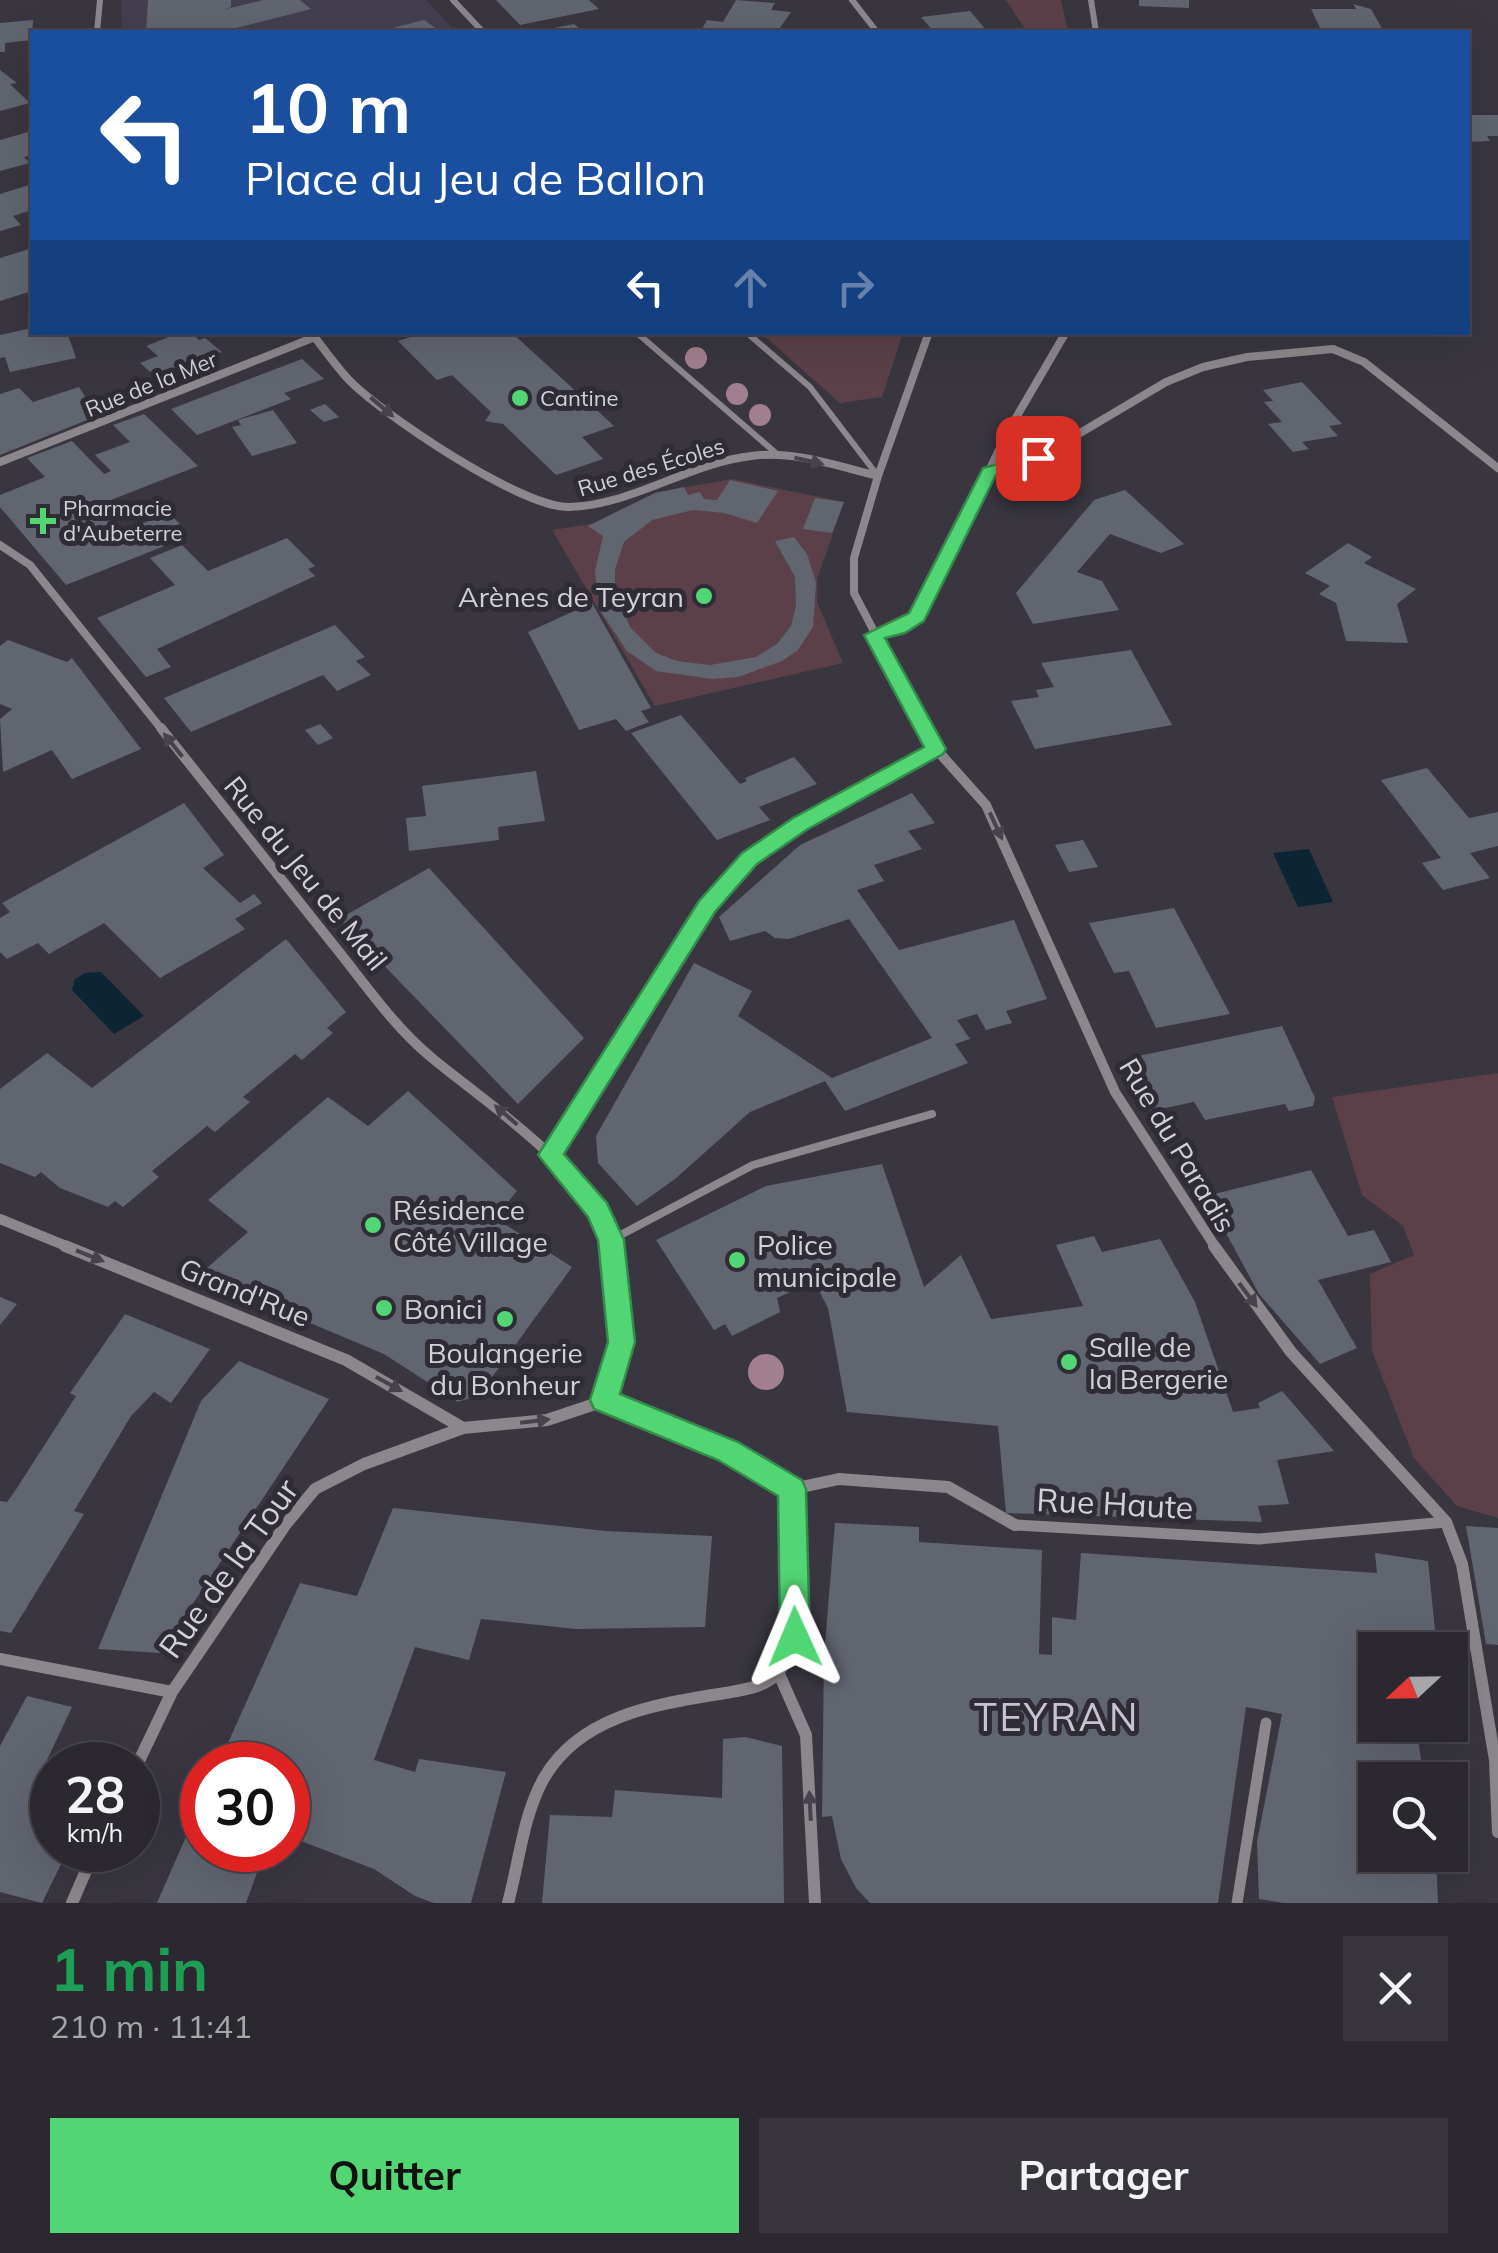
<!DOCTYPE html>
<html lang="fr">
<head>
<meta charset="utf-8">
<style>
	body { margin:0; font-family:Mulish,sans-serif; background:#37343c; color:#f1f3f6; height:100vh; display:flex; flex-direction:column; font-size:38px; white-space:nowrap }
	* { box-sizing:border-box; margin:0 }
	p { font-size:32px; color:#a6a6ab }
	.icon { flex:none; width:55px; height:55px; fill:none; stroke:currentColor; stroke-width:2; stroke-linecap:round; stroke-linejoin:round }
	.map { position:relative; height:1903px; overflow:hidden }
	.sheet { display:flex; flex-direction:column; background:#2b2830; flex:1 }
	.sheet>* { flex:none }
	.hud { position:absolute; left:30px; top:30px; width:1440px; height:305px; border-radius:0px; box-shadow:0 10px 40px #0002,0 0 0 2px #47444c; background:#1a4fa0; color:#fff; overflow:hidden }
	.needle { width:65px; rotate:248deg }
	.tools { position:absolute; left:1358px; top:1632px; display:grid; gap:20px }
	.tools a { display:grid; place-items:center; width:110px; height:110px; border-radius:0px; background:#2b2830; box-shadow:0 10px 40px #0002,0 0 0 2px #47444c; font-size:50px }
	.speed { position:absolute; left:30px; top:1742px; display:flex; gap:20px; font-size:50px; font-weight:700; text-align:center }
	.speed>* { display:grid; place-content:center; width:130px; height:130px; border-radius:50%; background:#2b2830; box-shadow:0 10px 40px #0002,0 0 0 2px #47444c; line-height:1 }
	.speed small { font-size:25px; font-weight:400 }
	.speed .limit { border:15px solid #d22; background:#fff; color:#111 }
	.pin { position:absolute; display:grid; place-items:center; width:85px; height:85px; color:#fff; margin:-42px; border-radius:20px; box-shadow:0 5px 15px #0006 }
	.me { position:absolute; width:110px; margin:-55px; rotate:359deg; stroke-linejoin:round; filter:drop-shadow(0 0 8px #0008) }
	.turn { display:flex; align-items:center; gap:35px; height:210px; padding:0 50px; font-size:45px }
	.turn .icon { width:130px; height:130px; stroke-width:2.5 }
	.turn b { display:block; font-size:70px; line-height:85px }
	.lanes { display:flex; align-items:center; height:95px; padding:0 50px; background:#0003; justify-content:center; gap:50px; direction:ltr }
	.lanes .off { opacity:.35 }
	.round { display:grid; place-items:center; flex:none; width:105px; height:105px; border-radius:0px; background:#37343c }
	.summary { display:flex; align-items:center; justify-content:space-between; height:170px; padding:0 50px }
	h1 { font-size:60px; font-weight:700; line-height:75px; color:#1e9e55 }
	.action { display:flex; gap:20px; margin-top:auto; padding:20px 50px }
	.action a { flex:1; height:115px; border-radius:0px; background:#52d673; color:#111; font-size:40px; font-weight:700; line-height:115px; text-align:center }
	.action a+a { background:#37343c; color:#f1f3f6 }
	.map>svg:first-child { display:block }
	.built { fill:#443f50 }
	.green { fill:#5b4049 }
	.water { fill:#0c2434 }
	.building { fill:#616570 }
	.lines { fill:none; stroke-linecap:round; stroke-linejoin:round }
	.service-far1 { stroke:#8c878c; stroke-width:6 }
	.service { stroke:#8c878c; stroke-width:8 }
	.pedestrian { stroke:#8c878c; stroke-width:11 }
	.minor-far3 { stroke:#8c878c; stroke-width:6 }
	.minor-far2 { stroke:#8c878c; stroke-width:8 }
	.minor-far1 { stroke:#8c878c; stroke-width:10 }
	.minor { stroke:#8c878c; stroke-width:12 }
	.tree { fill:#a27f8e }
	.oneway { fill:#46434c }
	.route { fill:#52d673; stroke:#358b4b; stroke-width:2.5 }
	.poi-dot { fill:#52d673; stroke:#2f2c36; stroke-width:4 }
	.labels { text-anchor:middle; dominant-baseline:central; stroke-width:10; stroke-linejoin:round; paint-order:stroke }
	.far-street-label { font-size:22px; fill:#d2d0d7; stroke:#2f2c36 }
	.far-poi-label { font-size:22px; fill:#d2d0d7; stroke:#2f2c36; text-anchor:start }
	.poi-label { font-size:28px; fill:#d2d0d7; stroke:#2f2c36; text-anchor:start }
	.street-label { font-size:28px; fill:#d2d0d7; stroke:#2f2c36 }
	.near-street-label { font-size:32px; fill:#d2d0d7; stroke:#2f2c36 }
	.near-quarter-label { font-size:38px; letter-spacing:2.5px; fill:#c7c3d1; stroke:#2f2c36 }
</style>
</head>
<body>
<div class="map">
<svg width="1498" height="1903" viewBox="0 0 1498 1903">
	<rect width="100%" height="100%" fill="#393640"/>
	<path class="built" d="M121,0h305l30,32h-334z"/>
	<path class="green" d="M1006,0h55l7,32h-41z
		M761,333h142l-21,64 -42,6z
		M732,479l112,23 -27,77v23l26,61 -188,43 -103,-176 39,-6 64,-31z
		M1498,1073v445l-41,-12 -43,-48 -42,-107 -2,-77 44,-19 -11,-29 -41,-31 -30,-98z"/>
	<path class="water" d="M1309,849l24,53 -35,5 -25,-54z
		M101,972l43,44 -30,18 -42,-44 3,-11 10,-6z"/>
	<path class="building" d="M148,0h83v7l-9,3 41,-10h37l11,9 -91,23h-74z
		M496,0h93l10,9 -79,16z
		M736,0l39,3 -4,7 20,2 -14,20 -75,-3 5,-9 16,2z
		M1139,0h50v8l-50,-2z
		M1353,4l18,5 13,23h-62l-11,-23h45z
		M970,11l18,21h-54l-13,-15z
		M33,20l-1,20 -27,3v9h-5v-29z
		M424,20l17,12h-60v-1z
		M574,24l9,8h-44v-1z
		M0,70l17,13 -7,1 20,19 -30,8z
		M1468,115h30v21h-11l3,5 -22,1z
		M28,132l4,5v18l-8,2 6,6 -30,8v-31z
		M32,184v26l-19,6 8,9 -21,6v-37z
		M29,249l3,4v38l-32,10v-43z
		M32,328v4h35l9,26 -66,14 -5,-15 -5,1v-23z
		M181,332h9l9,8 6,-2 17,14 -66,25 -16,-14 18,-7 -12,-10z
		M426,332h85l103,94 -32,11 21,22 -47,16 -53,-51 -18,-3 6,-9 -39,-37 -15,5 -39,-39z
		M302,359l22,20 -40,14 7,6 -94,36 -26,-26z
		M1302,382l40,42 -13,2 9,10 -36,6 7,7 -16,3 -25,-28 14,-2 -18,-20 9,-1 -10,-11z
		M79,387l18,29 -97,39v-61l19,-6 14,14z
		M325,404l14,13 -15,5 -14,-12z
		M273,410l24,33 -45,13 -20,-29 9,-2 -3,-5z
		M144,414l54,52 -100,39 25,26 46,-18 11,11 -14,5 11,12 -111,44 -66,-78v-12l45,-18 -18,-19 45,-17 32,33 7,-3 -16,-16 35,-13 -17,-17z
		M730,480l48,11 -21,32 -33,-10 -31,-3 -41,10 -28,22 -9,27v19l15,39 26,26 21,8 33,4 46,-8 21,-13 14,-18 5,-20 -1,-29 -20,-36 19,-4 13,17 9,29 -3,44 -15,23 -16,11 -44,16 -26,2 -56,-8 -29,-20 -28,-42 -4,-38 8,-35 -15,-10 67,-33 29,-6 4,8 12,-3 4,7 13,1z
		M1125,490l59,54 -23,9 -51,-19 -33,38 25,9 17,29 -86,14 -17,-31 78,-93z
		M815,498l29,4 -12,31 -29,-4z
		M287,538l28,28 -7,3 7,7 -158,73 14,18 -25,10 -49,-59 78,-33 -25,-27 32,-13 26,26z
		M1348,543l24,14 -8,6 52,26 -19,15 11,39 -62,-2 -10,-38 -17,-9 11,-8 -25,-13z
		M592,603l59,105 -10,3 8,11 -23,9 -10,-12 -37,11 -51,-98z
		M335,625l30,32 -9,4 15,14 -34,16 -14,-16 -132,57 -27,-34z
		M8,640l59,22 5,-4 69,91 -69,30 -20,-29 -49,22 -3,-53 12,-10 -12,-5v-58z
		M1131,650l41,75 -137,24 -24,-48 28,-4 -3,-7 18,-3 -13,-24z
		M681,715l59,69 7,-3 -2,-3 49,-21 23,27 -58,23 11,13 -53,20 -86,-107z
		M320,724l13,14 -15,7 -13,-15z
		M1427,768l42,50 29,-6v34l-28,7 20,25 -47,12 -21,-27 19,-5 -60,-78z
		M536,771l9,50 -47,6 1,13 -90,11 -3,-33 20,-2 -4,-30z
		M912,793l23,30 -27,8 14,18 -48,16 10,16 -27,9 42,60 115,-30 33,79 -41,12 6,12 -26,7 -9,-16 -20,6 13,19 -15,5 13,19 -123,48 -20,-30 -75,31 -75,67 -38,27 -39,-43 -2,-27 98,-173 58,28 -14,25 94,62 100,-40 -83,-119 -60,20 -14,-1 -10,-7 -35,10 -11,-24 81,-72z
		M184,803l40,52 -21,13 37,35 14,-9 8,9 -27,16 10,10 -85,49 -56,-55 -55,31 -11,-11 -31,16 -7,-7v-34l10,-6 -8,-9z
		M1083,840l15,27 -29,5 -14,-27z
		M429,868l155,170 -66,66 -179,-185z
		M1174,908l56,106 -74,14 -27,-57 -15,2 -25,-50z
		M286,939l60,73 -19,16 6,5 -31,27 -7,-6 -52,43 7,5 -35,30 -8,-6 -55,45 7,6 -36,30 -8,-6 -7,6 -48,-19 -19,-16 -6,5 -35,-14v-74l47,-36 45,35z
		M1282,1026l33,72 -2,8 -24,5 -4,-7 -80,16 -11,-18 -44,9 -26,-52z
		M408,1091l109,100 -22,27 77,49 -93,128 -21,7 -74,-48 -186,-78 50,-44 -40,-32 120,-103 40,29z
		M882,1164l42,123 37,-32 30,64 92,-13 -27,-61 38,-9 8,16 58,-13 35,63 38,110 27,-4 -2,-5 24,-12 52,60 -57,9 12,44 -31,2 4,16 -256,-9 -8,-87 -151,-14 -19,-104 -14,-27 -37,17 3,14 -48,24 -7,-12 -11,6 -58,-90 110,-54z
		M1311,1170l37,66 26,-6 17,32 -73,18 39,68 -37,16 -61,-70 -53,-98z
		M0,1297l17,7 -17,21z
		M125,1314l85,35 -39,54 -17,-11 -23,24 -57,95 10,3 -73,119 -11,-2v-130l7,1 8,-11 61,-95 -6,-3z
		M239,1361l90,38 -169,254 -62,-4 103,-248z
		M393,1508l213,23 106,5 -7,91 -129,2 -95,-10 -12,41 -54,-13 -41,113 41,12 4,-13 87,13 -35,131h-37l-19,-7 -41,-27 -86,-33v-71h-70l82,-182 57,13z
		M835,1523l84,4v15l123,8 -3,104 13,1v-38l24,3 5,-67 296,20 -2,-20 53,8 9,89h-62v75h41l8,55h-49v75h61l2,48h-154l-25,-4 -2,-57 25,-128 -36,-7 -28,196h-348l-14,-15 -15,-29 -9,-43 -10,1 2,-161z
		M1466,1526l32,2v117l-12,-1z
		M27,1696l45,11 -43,91 23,6v46h16l-26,53 -42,-11v-146z
		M745,1737l37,9 2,157h-242l8,-88 62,2 3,-27 107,8 1,-59z
		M202,1800v32l-7,18 63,20 -12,33h-89z"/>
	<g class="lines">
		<path class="service-far1" d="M636,332l141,122
			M746,332l64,55 68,89"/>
		<path class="service" d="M611,1240l142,-75 179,-51"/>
		<path class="pedestrian" d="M1015,1525l244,14 187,-17
			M1237,1903l29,-180"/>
		<path class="minor-far3" d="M453,0l30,32
			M852,0l25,32
			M1091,0l5,32
			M97,32l3,-32"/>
		<path class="minor-far2" d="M311,332c12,16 24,33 38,48 34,35 173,128 220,127 64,-2 120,-44 182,-51 43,-6 86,10 127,20
			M0,462l315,-125
			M989,472l49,-14 128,-76 37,-15 44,-10 86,-8 31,13 134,106
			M0,545l30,20 133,166
			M873,635l32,-12 23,-24 79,-166 59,-101
			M926,731l-72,-138v-35l24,-82 51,-144"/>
		<path class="minor-far1" d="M161,728c57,72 114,143 171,215 31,38 61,83 100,115 49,41 173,123 180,190
			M925,728l11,21 50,56 129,287 101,156
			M550,1155l157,-249 42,-48 52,-34 135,-75
			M0,1219l71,29"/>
		<path class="minor" d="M65,1246l281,114 117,68
			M1214,1246l77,106 155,170 16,42 33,196 3,72
			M604,1401l17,-59 -9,-96
			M792,1489l47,-10 109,8 67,38
			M0,1659l172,33
			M779,1674l27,61 9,168
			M137,1765l35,-73 114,-168 29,-35 49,-25 99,-36 84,-8 57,-19 124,50 64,38
			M72,1903l23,-53
			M508,1903c11,-40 15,-88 36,-125 37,-64 115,-74 181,-85 18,-3 44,-6 55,-23 30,-43 14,-130 12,-181"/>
	</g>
	<g class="tree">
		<circle cx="696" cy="358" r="11"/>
		<circle cx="737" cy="394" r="11"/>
		<circle cx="760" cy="415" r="11"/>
		<circle cx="766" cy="1372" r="18"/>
	</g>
	<defs><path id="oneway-solid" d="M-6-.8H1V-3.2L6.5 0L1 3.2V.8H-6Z" transform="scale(2.5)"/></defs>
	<g class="oneway">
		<use href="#oneway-solid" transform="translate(382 407) rotate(40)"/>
		<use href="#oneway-solid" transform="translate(809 461) rotate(13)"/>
		<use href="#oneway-solid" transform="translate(173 745) rotate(-129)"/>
		<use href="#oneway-solid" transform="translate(996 826) rotate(65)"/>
		<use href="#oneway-solid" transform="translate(506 1115) rotate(-139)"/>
		<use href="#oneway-solid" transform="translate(90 1256) rotate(22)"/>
		<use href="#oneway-solid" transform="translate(1248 1295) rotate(53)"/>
		<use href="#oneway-solid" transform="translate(389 1384) rotate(29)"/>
		<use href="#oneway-solid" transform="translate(535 1421) rotate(-7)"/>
		<use href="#oneway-solid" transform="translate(810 1806) rotate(-93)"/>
	</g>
	<path class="route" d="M1038,453l6,1v8l-48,13 -72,146 -19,12 -20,5 61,111 -3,5 -135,75 -51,35 -42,48 -151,242 43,49 17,37 11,102 -15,52 118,48 64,38 4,9 4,148 -4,10 -11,4 -10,-4 -5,-10 -2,-141 -60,-36 -124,-51 -4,-9 18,-58 -10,-102 -10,-23 -50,-62 161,-254 43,-48 51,-35 131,-71 -60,-112 45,-22 74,-145z"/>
	<g class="poi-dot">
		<circle cx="520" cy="398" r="10"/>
		<path d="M38 506h10v10h10v10h-10v10h-10v-10h-10v-10h10z"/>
		<circle cx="704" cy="596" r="10"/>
		<circle cx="373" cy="1225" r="10"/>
		<circle cx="737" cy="1260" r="10"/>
		<circle cx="384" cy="1308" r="10"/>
		<circle cx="505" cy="1319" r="10"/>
		<circle cx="1069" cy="1362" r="10"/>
	</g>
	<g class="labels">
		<g class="far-street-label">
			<text transform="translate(151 384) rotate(-22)">Rue de la Mer</text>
			<text transform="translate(651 467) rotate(-17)">Rue des Écoles</text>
		</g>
		<g class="far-poi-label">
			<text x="540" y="398">Cantine</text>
			<text x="63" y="508">Pharmacie<tspan x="63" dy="25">d'Aubeterre</tspan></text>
		</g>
		<g class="poi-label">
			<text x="684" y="596" text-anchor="end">Arènes de Teyran</text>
			<text x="393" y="1209">Résidence<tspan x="393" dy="32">Côté Village</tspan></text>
			<text x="757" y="1244">Police<tspan x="757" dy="32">municipale</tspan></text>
			<text x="404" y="1308">Bonici</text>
			<text x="1089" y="1346">Salle de<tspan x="1089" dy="32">la Bergerie</tspan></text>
			<text x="505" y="1352" text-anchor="middle">Boulangerie<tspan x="505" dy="32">du Bonheur</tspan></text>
		</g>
		<g class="street-label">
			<text transform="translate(306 873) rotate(51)">Rue du Jeu de Mail</text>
			<text transform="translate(1178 1145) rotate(59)">Rue du Paradis</text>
			<text transform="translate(245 1292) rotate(22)">Grand'Rue</text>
		</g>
		<g class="near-street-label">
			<text transform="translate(1115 1503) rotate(3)">Rue Haute</text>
			<text transform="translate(228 1568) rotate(-54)">Rue de la Tour</text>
		</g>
		<g class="near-quarter-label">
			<text x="1057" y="1717">TEYRAN</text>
		</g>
	</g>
</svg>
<div class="tools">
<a><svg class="needle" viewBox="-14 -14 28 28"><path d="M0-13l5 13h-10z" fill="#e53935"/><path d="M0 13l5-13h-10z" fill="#a6a6ab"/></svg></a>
<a><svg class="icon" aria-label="search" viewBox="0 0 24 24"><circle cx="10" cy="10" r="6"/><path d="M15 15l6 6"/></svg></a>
</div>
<div class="speed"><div>28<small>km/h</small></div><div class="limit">30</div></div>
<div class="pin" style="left:1038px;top:458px;background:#d93025"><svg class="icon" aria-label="arrive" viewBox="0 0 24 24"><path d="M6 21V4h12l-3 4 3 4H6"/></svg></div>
<svg class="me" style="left:795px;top:1637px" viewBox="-20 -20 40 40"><path d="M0-17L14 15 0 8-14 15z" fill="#52d673" stroke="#fff" stroke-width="4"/></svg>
<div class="hud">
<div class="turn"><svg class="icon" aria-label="left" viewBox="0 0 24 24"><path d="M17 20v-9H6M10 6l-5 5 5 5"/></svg><div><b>10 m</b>Place du Jeu de Ballon</div></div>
<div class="lanes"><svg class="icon" aria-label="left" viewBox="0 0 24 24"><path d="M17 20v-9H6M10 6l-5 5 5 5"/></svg><svg class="icon off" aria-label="ahead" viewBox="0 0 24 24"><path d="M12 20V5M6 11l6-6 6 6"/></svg><svg class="icon off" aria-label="right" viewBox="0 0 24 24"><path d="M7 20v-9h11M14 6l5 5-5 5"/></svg></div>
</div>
</div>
<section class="sheet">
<div class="summary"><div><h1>1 min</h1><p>210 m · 11:41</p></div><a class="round"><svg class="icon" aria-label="close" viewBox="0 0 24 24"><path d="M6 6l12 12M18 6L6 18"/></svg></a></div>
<div class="action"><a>Quitter</a><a>Partager</a></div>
</section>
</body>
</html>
